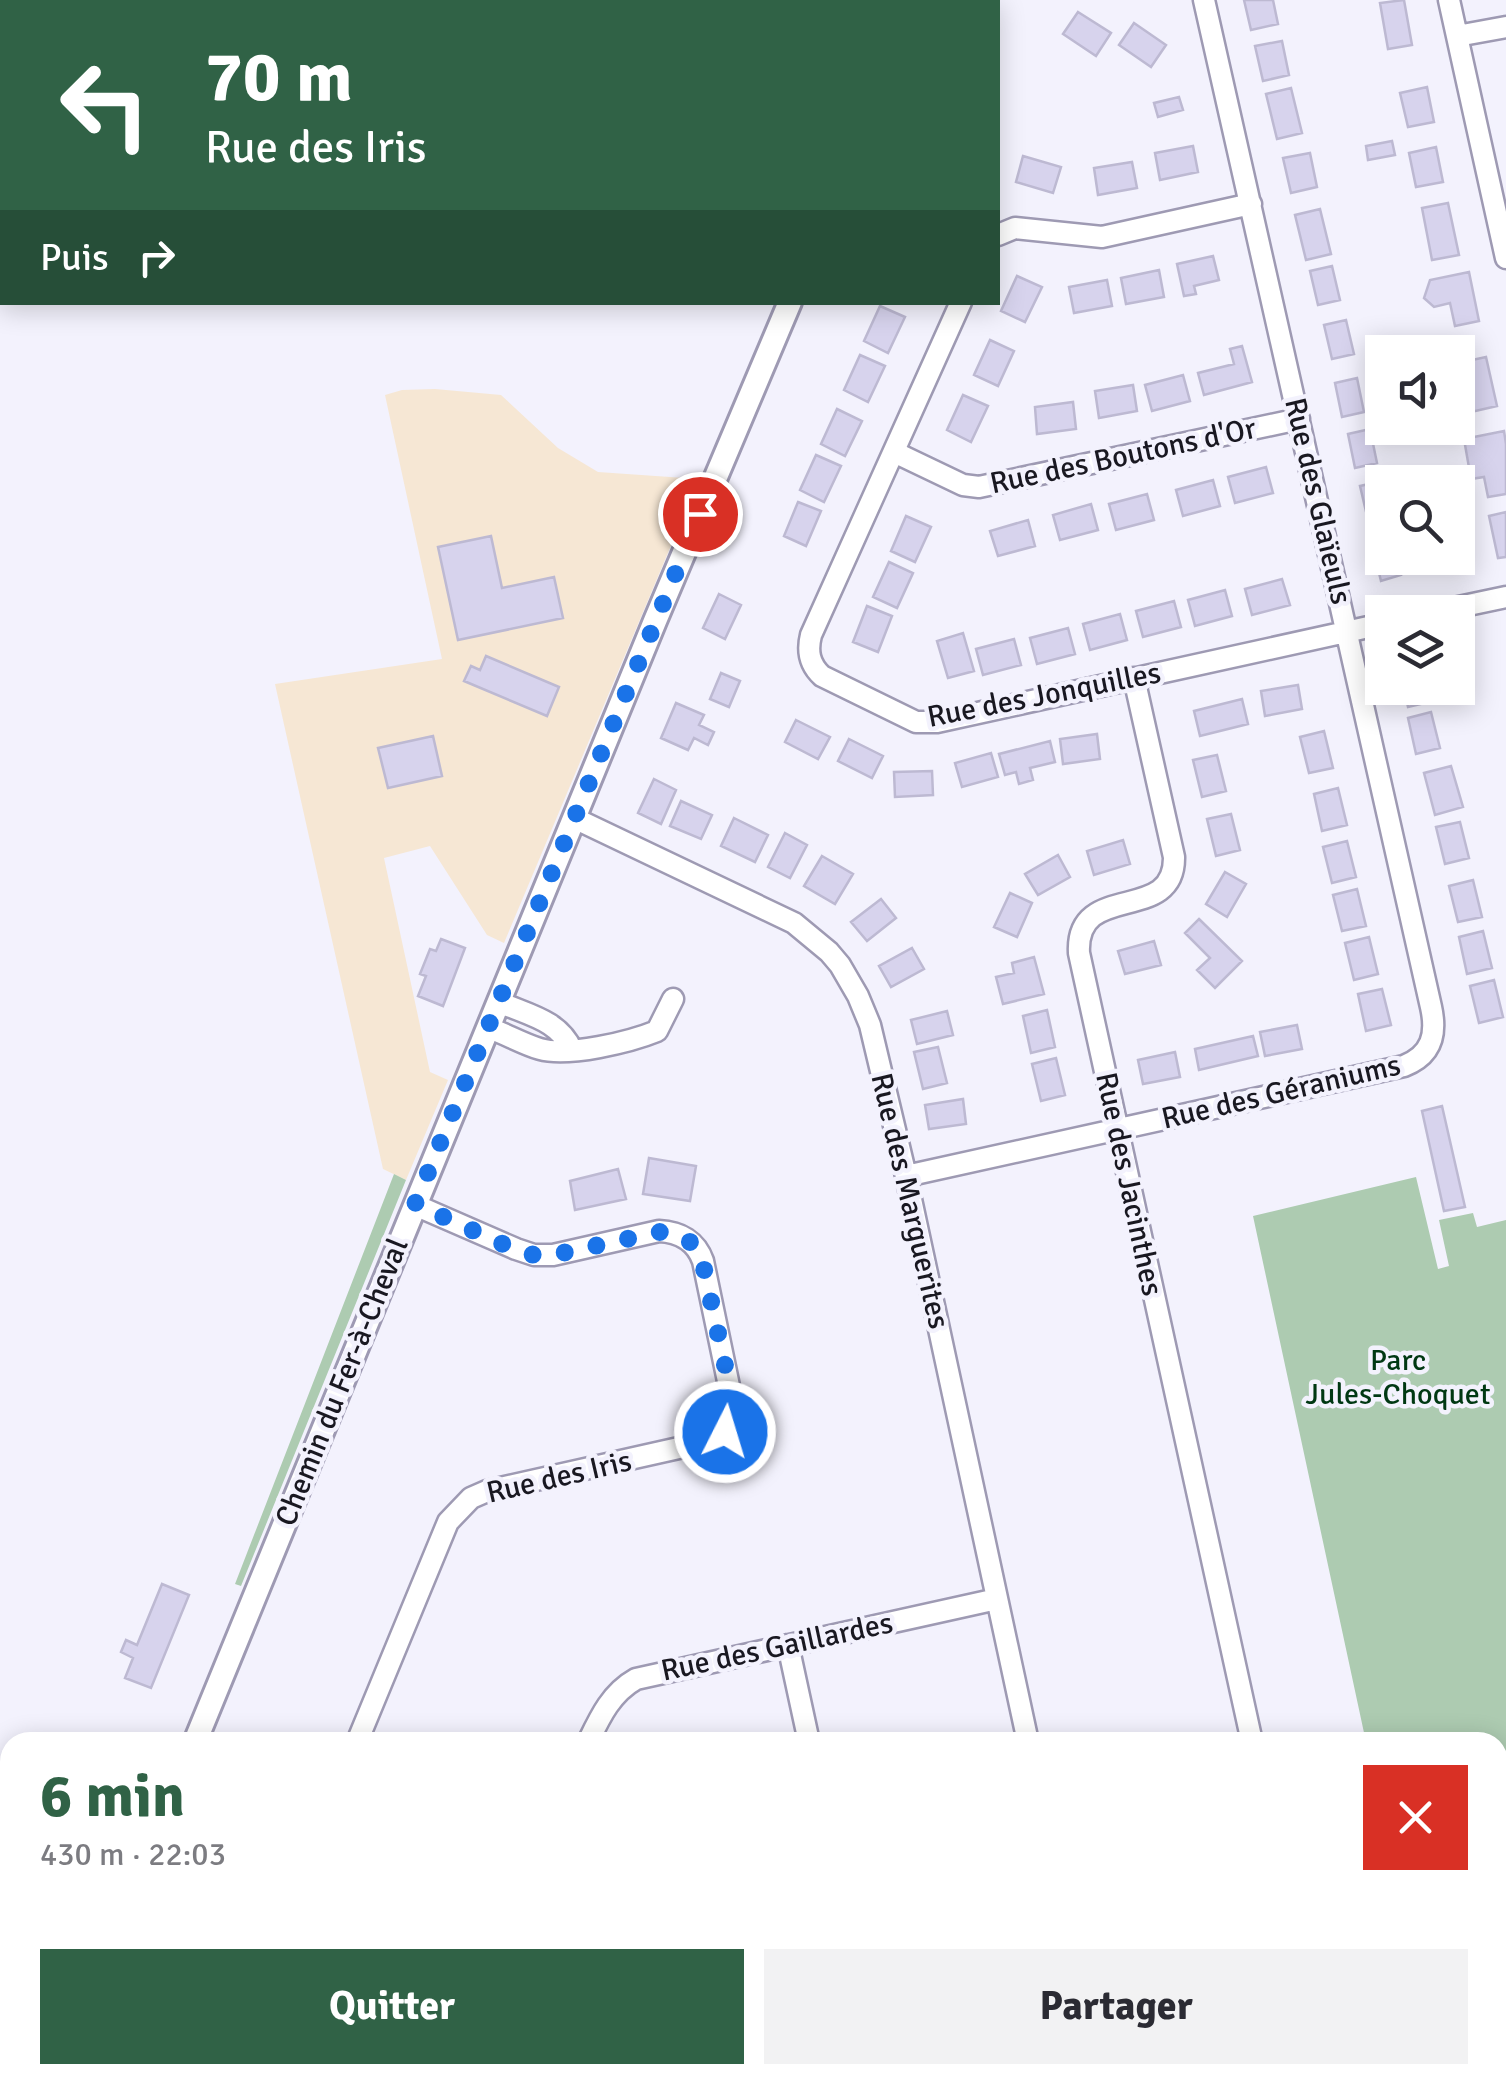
<!DOCTYPE html>
<html lang="fr">
<head>
<meta charset="utf-8">
<style>
	body { margin:0; font-family:Signika,sans-serif; background:#f2f2f3; color:#2b2b33; height:100vh; display:flex; flex-direction:column; font-size:38px; white-space:nowrap }
	* { box-sizing:border-box; margin:0 }
	p { font-size:32px; color:#7c7c81 }
	.icon { flex:none; width:55px; height:55px; fill:none; stroke:currentColor; stroke-width:2; stroke-linecap:round; stroke-linejoin:round }
	.map { position:relative; flex:1; overflow:hidden }
	.details { position:absolute; left:0px; top:1732px; width:1508px; height:352px; display:flex; flex-direction:column; background:#fff; border-radius:30px 30px 0 0; box-shadow:0 5px 25px #0003 }
	.details>* { flex:none }
	.top-card { position:absolute; left:0px; top:0px; width:1000px; height:305px; box-shadow:0 5px 25px #0003; background:#306246; color:#fff; overflow:hidden }
	.tools { position:absolute; left:1365px; top:335px; display:grid; gap:20px }
	.tools a { display:grid; place-items:center; width:110px; height:110px; border-radius:0px; background:#fff; box-shadow:0 5px 25px #0003; font-size:50px }
	.pin { position:absolute; display:grid; place-items:center; width:85px; height:85px; color:#fff; margin:-42px; border:5px solid #fff; border-radius:50%; box-shadow:0 2px 10px #0007 }
	.me { position:absolute; width:110px; margin:-55px; rotate:5deg; stroke-linejoin:round; filter:drop-shadow(0 0 8px #0008) }
	.turn { display:flex; align-items:center; gap:35px; height:210px; padding:0 40px; font-size:45px }
	.turn .icon { width:130px; height:130px; stroke-width:2.5 }
	.turn b { display:block; font-size:70px; line-height:85px }
	.then { display:flex; align-items:center; height:95px; padding:0 40px; background:#0003; gap:20px; font-size:38px }
	.round { display:grid; place-items:center; flex:none; width:105px; height:105px; border-radius:0px; background:#f2f2f3 }
	.summary { display:flex; align-items:center; justify-content:space-between; height:170px; padding:0 40px }
	h1 { font-size:60px; font-weight:700; line-height:75px; color:#306246 }
	.button { display:flex; gap:20px; margin-top:auto; padding:20px 40px }
	.button a { flex:1; height:115px; border-radius:0px; background:#306246; color:#fff; font-size:40px; font-weight:700; line-height:115px; text-align:center }
	.button a+a { background:#f2f2f3; color:#2b2b33 }
	.map>svg:first-child { display:block }
	.commercial { fill:#f6e7d4 }
	.green { fill:#adcbb1 }
	.building { fill:#d7d3ed; stroke:#bdb9d2; stroke-width:2.5 }
	.lines { fill:none; stroke-linecap:round; stroke-linejoin:round }
	.minor-casing { stroke:#9e9ab3; stroke-width:25 }
	.tertiary-casing { stroke:#9e9ab3; stroke-width:28 }
	.minor { stroke:#fff; stroke-width:20 }
	.tertiary { stroke:#fff; stroke-width:22 }
	.route { stroke:#1a73e8; stroke-width:18; stroke-dasharray:0 32.4 }
	.labels { text-anchor:middle; dominant-baseline:central; stroke-width:9; stroke-linejoin:round; paint-order:stroke }
	.street-label { font-size:30px; fill:#191821; stroke:#f3f2fd }
	.park-label { font-size:30px; fill:#003813; stroke:#f3f2fd }
</style>
</head>
<body>
<div class="map">
<svg width="1506" height="2083" viewBox="0 0 1506 2083">
	<rect width="100%" height="100%" fill="#f3f2fd"/>
	<path class="commercial" d="M435,389l66,6 57,53 40,24 101,7 -195,464 -17,-8 -57,-89 -46,12 46,214 18,8 -42,100 -23,-11 -108,-485 167,-25 -57,-264 17,-5z"/>
	<path class="green" d="M394,1174l12,6 -165,406 -6,-2z
		M1416,1177l22,92 11,-3 -10,-46 34,-7 4,14 29,-7v538l-8,2v-18h-132l-113,-526z"/>
	<path class="building" d="M1244,0h29l5,24 -27,6z
		M1404,0l8,45 -24,4 -8,-46z
		M1078,12l33,21 -15,23 -33,-22z
		M1134,23l32,22 -15,22 -32,-22z
		M1282,41l7,34 -26,6 -8,-35z
		M1427,87l7,35 -26,5 -8,-34z
		M1291,88l11,45 -25,6 -11,-45z
		M1179,97l4,13 -25,7 -4,-14z
		M1392,141l3,14 -27,5 -2,-14z
		M1193,146l5,26 -38,8 -5,-27z
		M1436,147l7,35 -27,5 -7,-34z
		M1310,153l7,34 -26,6 -8,-35z
		M1023,156l38,11 -8,26 -37,-11z
		M1132,162l5,26 -39,7 -4,-27z
		M1448,203l11,52 -27,5 -10,-52z
		M1320,209l11,45 -25,6 -11,-45z
		M1213,256l6,24 -25,6 2,8 -12,2 -7,-32z
		M1332,266l8,34 -22,5 -8,-34z
		M1159,270l5,27 -38,7 -5,-26z
		M1469,272l10,49 -24,5 -5,-23 -16,4 -10,-9 6,-18z
		M1017,276l25,11 -17,35 -24,-11z
		M1107,280l5,26 -38,7 -5,-26z
		M880,306l25,11 -17,36 -24,-12z
		M1346,320l8,34 -22,5 -8,-34z
		M990,340l24,11 -16,35 -24,-11z
		M1242,346l10,36 -48,13 -6,-22 36,-9 -4,-15z
		M860,355l25,11 -17,36 -24,-12z
		M1486,357l11,49 -26,6 -3,-15 -10,2v-36z
		M1183,375l7,26 -38,10 -7,-26z
		M1357,378l7,34 -22,5 -7,-34z
		M1133,385l4,26 -38,7 -4,-27z
		M963,395l25,11 -17,36 -24,-12z
		M1073,402l3,27 -39,5 -2,-27z
		M837,409l25,12 -17,35 -24,-12z
		M1370,429l7,34 -22,5 -7,-34z
		M1504,431l2,13v50l-18,3 -4,-20 -13,2 -7,-40z
		M816,455l25,11 -17,36 -24,-12z
		M1266,467l7,26 -38,10 -7,-26z
		M1213,480l7,26 -37,10 -7,-26z
		M1382,481v36l-14,3 -8,-34z
		M1147,494l7,26 -38,10 -7,-26z
		M798,502l23,9 -15,35 -22,-10z
		M1091,504l7,26 -38,10 -7,-25z
		M1506,512v45l-8,1 -9,-42z
		M906,516l25,11 -16,35 -24,-11z
		M1028,520l7,26 -37,10 -8,-25z
		M1382,533v25h14l5,17 -20,6 -11,-44z
		M491,536l11,52 52,-11 9,41 -105,22 -20,-93z
		M889,562l24,11 -16,35 -24,-11z
		M1282,579l8,26 -38,10 -7,-26z
		M1225,590l7,26 -37,10 -7,-26z
		M719,594l22,11 -16,34 -22,-11z
		M1174,601l7,26 -38,10 -7,-26z
		M867,606l25,10 -14,36 -25,-10z
		M1120,614l7,26 -37,10 -7,-26z
		M1068,628l7,26 -38,10 -7,-26z
		M963,633l11,38 -26,7 -11,-37z
		M1014,639l7,26 -38,10 -7,-26z
		M486,656l73,31 -12,29 -83,-35 7,-15 9,4z
		M721,673l19,8 -11,26 -19,-8z
		M1298,685l4,24 -37,7 -4,-25z
		M1404,688h25l4,13 -25,6z
		M1242,699l6,25 -48,12 -6,-25z
		M676,703l28,12 -5,10 15,7 -6,13 -14,-7 -6,12 -27,-12z
		M1431,712l9,36 -24,6 -8,-36z
		M796,720l34,17 -12,22 -33,-17z
		M1324,731l9,37 -24,5 -9,-36z
		M1097,734l3,25 -37,5 -3,-25z
		M433,736l9,40 -54,12 -10,-40z
		M849,739l34,17 -11,22 -34,-17z
		M1050,741l5,21 -25,6 3,12 -14,4 -3,-12 -11,3 -6,-21z
		M991,753l7,24 -36,10 -7,-24z
		M1217,755l9,36 -24,6 -9,-37z
		M1451,766l12,41 -28,8 -11,-42z
		M932,771l1,24 -38,2 -1,-25z
		M654,779l22,11 -15,34 -23,-11z
		M1338,788l9,37 -25,6 -8,-37z
		M681,801l31,14 -11,24 -31,-13z
		M1231,814l9,36 -24,6 -9,-37z
		M734,818l34,17 -13,27 -34,-16z
		M1460,822l9,36 -24,6 -9,-37z
		M785,833l22,12 -17,33 -22,-11z
		M1123,840l7,24 -36,11 -7,-24z
		M1347,841l9,36 -24,6 -9,-36z
		M1058,855l12,22 -32,18 -13,-21z
		M822,856l31,18 -18,30 -31,-18z
		M1225,872l21,12 -19,33 -21,-13z
		M1473,880l9,37 -24,5 -9,-36z
		M1357,889l9,37 -24,5 -9,-36z
		M1010,893l22,10 -15,34 -23,-10z
		M881,899l15,19 -29,23 -16,-19z
		M1199,919l43,42 -27,27 -18,-18 13,-12 -25,-25z
		M1483,931l9,37 -25,6 -8,-37z
		M1369,937l9,37 -24,6 -9,-37z
		M441,939l24,9 -22,58 -25,-10 8,-20 -6,-2 10,-25 6,2z
		M1154,941l7,24 -36,9 -7,-23z
		M912,948l12,21 -33,18 -12,-21z
		M1034,957l10,37 -41,10 -7,-27 18,-4 -2,-10z
		M1494,980l9,37 -24,6 -9,-37z
		M1382,989l9,36 -25,6 -8,-37z
		M1047,1010l8,37 -24,6 -8,-37z
		M947,1011l6,24 -36,9 -6,-24z
		M1297,1025l5,24 -37,7 -5,-24z
		M1253,1036l5,20 -59,14 -4,-21z
		M938,1047l9,36 -24,6 -9,-37z
		M1175,1052l5,25 -37,7 -5,-24z
		M1056,1058l9,37 -24,6 -9,-37z
		M963,1099l3,25 -37,5 -4,-24z
		M1442,1106l23,101 -21,4 -22,-100z
		M649,1158l47,8 -6,35 -47,-7z
		M618,1169l8,30 -51,11 -5,-29z
		M162,1584l27,11 -38,93 -26,-10 8,-20 -12,-6 5,-12 11,5z
		M0,1967l10,5v30l-10,20z"/>
	<g class="lines">
		<defs>
			<path id="minor" d="M1449,0l57,258
				M1457,36l49,-9
				M998,235l17,-7 87,9 149,-33
				M961,302l-150,333c-4,16 -2,29 11,41l94,46h21l445,-98
				M894,452l69,33 16,2 320,-68
				M1435,612l71,-15
				M1134,678l40,179c1,69 -99,22 -95,96l173,789
				M574,818l220,105 35,29 11,13 18,31 12,29 36,151 122,566
				M499,1002c29,13 60,18 73,48
				M489,1028c17,6 34,16 51,21 28,8 90,-7 117,-18l16,-32
				M906,1176l498,-110c28,-11 33,-32 27,-59l-227,-1007
				M788,1645l21,97
				M357,1742l91,-220 23,-24 16,-7 223,-50 15,-9 9,-22 -31,-149c-7,-20 -23,-29 -44,-30l-106,24h-19l-18,-6 -101,-44
				M588,1742c12,-25 23,-49 48,-63l361,-80
				M1498,1874l8,-2
				M481,2075l2,8
				M880,2075l2,8
				M1102,2075l2,8
				M206,2083l3,-8"/>
			<path id="tertiary" d="M927,2l1,-2
				M195,1742l460,-1121 135,-319
				M38,2083l4,-8"/>
		</defs>
		<use href="#minor" class="minor-casing"/>
		<use href="#tertiary" class="tertiary-casing"/>
		<use href="#minor" class="minor"/>
		<use href="#tertiary" class="tertiary"/>
	</g>
	<g class="lines">
		<path class="route" d="M700,514l-285,690 101,46 18,5h19l106,-23c19,0 32,7 42,23l32,147v13l-8,17"/>
	</g>
	<g class="labels">
		<g class="street-label">
			<text transform="translate(1123 456) rotate(-12)">Rue des Boutons d'Or</text>
			<text transform="translate(1318 501) rotate(77)">Rue des Glaïeuls</text>
			<text transform="translate(1044 695) rotate(-11)">Rue des Jonquilles</text>
			<text transform="translate(1281 1092) rotate(-13)">Rue des Géraniums</text>
			<text transform="translate(1129 1184) rotate(78)">Rue des Jacinthes</text>
			<text transform="translate(910 1201) rotate(77)">Rue des Marguerites</text>
			<text transform="translate(342 1382) rotate(-68)">Chemin du Fer-à-Cheval</text>
			<text transform="translate(559 1477) rotate(-13)">Rue des Iris</text>
			<text transform="translate(777 1647) rotate(-12)">Rue des Gaillardes</text>
		</g>
		<g class="park-label">
			<text x="1398" y="1360">Parc<tspan x="1398" dy="34">Jules-Choquet</tspan></text>
		</g>
	</g>
</svg>
<div class="tools">
<a><svg class="icon" aria-label="sound" viewBox="0 0 24 24"><path d="M4 9h4l5-4v14l-5-4H4zM17 9q2 3 0 6"/></svg></a>
<a><svg class="icon" aria-label="search" viewBox="0 0 24 24"><circle cx="10" cy="10" r="6"/><path d="M15 15l6 6"/></svg></a>
<a><svg class="icon" aria-label="layers" viewBox="0 0 24 24"><path d="M12 4l9 5-9 5-9-5zM3 14l9 5 9-5"/></svg></a>
</div>
<div class="pin" style="left:700px;top:514px;background:#d93025"><svg class="icon" aria-label="arrive" viewBox="0 0 24 24"><path d="M6 21V4h12l-3 4 3 4H6"/></svg></div>
<svg class="me" style="left:725px;top:1432px" viewBox="-20 -20 40 40"><circle r="17" fill="#1a73e8" stroke="#fff" stroke-width="3"/><path d="M0-11L8 9 0 5-8 9z" fill="#fff"/></svg>
<div class="top-card">
<div class="turn"><svg class="icon" aria-label="left" viewBox="0 0 24 24"><path d="M17 20v-9H6M10 6l-5 5 5 5"/></svg><div><b>70 m</b>Rue des Iris</div></div>
<div class="then">Puis<svg class="icon" aria-label="right" viewBox="0 0 24 24"><path d="M7 20v-9h11M14 6l5 5-5 5"/></svg></div>
</div>
<section class="details">
<div class="summary"><div><h1>6 min</h1><p>430 m · 22:03</p></div><a class="round" style="background:#d93025;color:#fff"><svg class="icon" aria-label="close" viewBox="0 0 24 24"><path d="M6 6l12 12M18 6L6 18"/></svg></a></div>
<div class="button"><a>Quitter</a><a>Partager</a></div>
</section>
</div>
</body>
</html>
